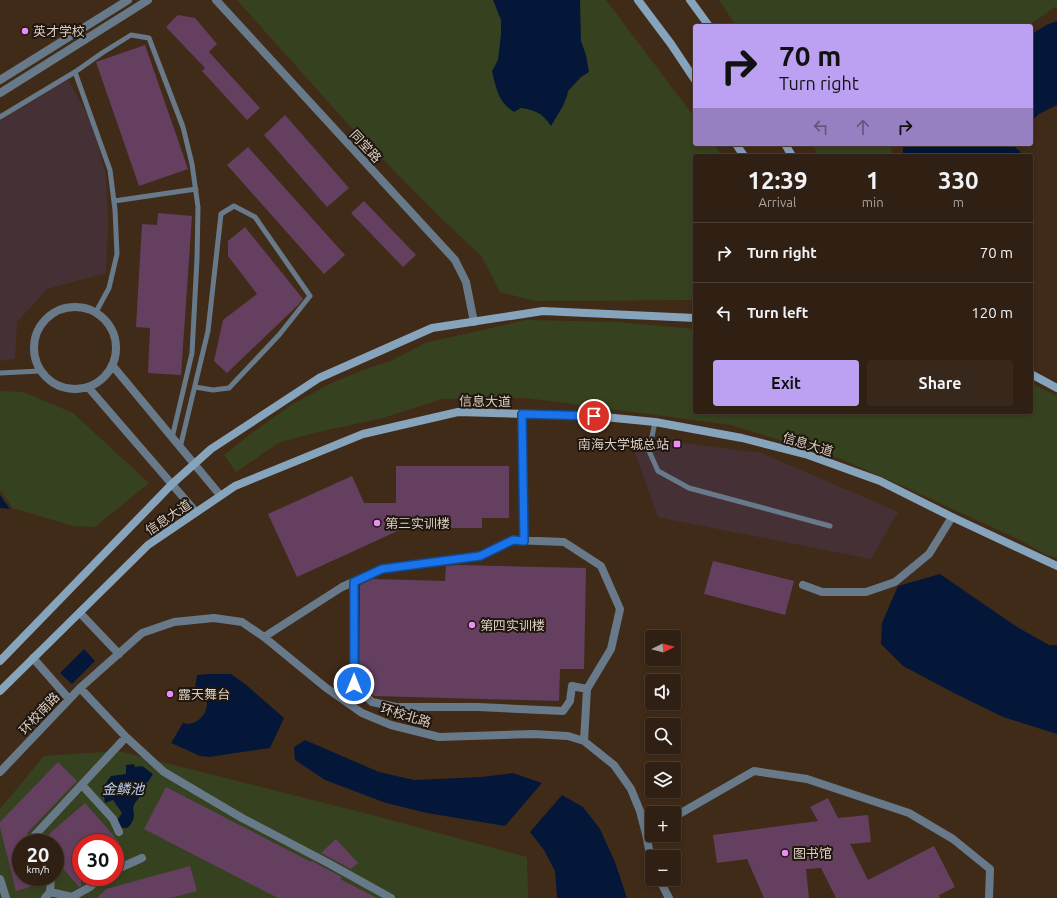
<!DOCTYPE html>
<html lang="en">
<head>
<meta charset="utf-8">
<style>
	body { margin:0; font-family:Ubuntu,"Noto Sans SC",sans-serif; background:#38281c; color:#f1f3f6; height:100vh; display:flex; flex-direction:column; font-size:15px; white-space:nowrap }
	* { box-sizing:border-box; margin:0 }
	p { font-size:13px; color:#a8a3a0 }
	.icon { flex:none; width:22px; height:22px; fill:none; stroke:currentColor; stroke-width:2; stroke-linecap:round; stroke-linejoin:round }
	.map { position:relative; flex:1; overflow:hidden }
	.drawer { position:absolute; left:693px; top:154px; width:340px; height:260px; display:flex; flex-direction:column; background:#302013; border-radius:4px; box-shadow:0 2px 6px #0003,0 0 0 1px #4b3e33 }
	.drawer>* { flex:none }
	.top-card { position:absolute; left:693px; top:24px; width:340px; height:122px; border-radius:4px; box-shadow:0 2px 6px #0003,0 0 0 1px #4b3e33; background:#bca0f2; color:#111; overflow:hidden }
	.needle { width:26px; rotate:84deg }
	.fabs { position:absolute; left:645px; top:630px; display:grid; gap:8px }
	.fabs a { display:grid; place-items:center; width:36px; height:36px; border-radius:4px; background:#302013; box-shadow:0 2px 6px #0003,0 0 0 1px #4b3e33; font-size:20px }
	.speed { position:absolute; left:12px; top:834px; display:flex; gap:8px; font-size:20px; font-weight:700; text-align:center }
	.speed>* { display:grid; place-content:center; width:52px; height:52px; border-radius:50%; background:#302013; box-shadow:0 2px 6px #0003,0 0 0 1px #4b3e33; line-height:1 }
	.speed small { font-size:10px; font-weight:400 }
	.speed .limit { border:6px solid #d22; background:#fff; color:#111 }
	.pin { position:absolute; display:grid; place-items:center; width:34px; height:34px; color:#fff; margin:-17px; border:2px solid #fff; border-radius:50%; box-shadow:0 1px 4px #0007 }
	.me { position:absolute; width:44px; margin:-22px; rotate:0deg; stroke-linejoin:round; filter:drop-shadow(0 0 3px #0008) }
	.turn { display:flex; align-items:center; gap:14px; height:84px; padding:0 20px; font-size:18px }
	.turn .icon { width:52px; height:52px; stroke-width:2.5 }
	.turn b { display:block; font-size:28px; line-height:34px }
	.lanes { display:flex; align-items:center; height:38px; padding:0 20px; background:#0003; justify-content:center; gap:20px; direction:ltr }
	.lanes .off { opacity:.35 }
	.eta { display:flex; justify-content:space-evenly; align-items:center; height:68px; text-align:center }
	.eta b { font-size:24px; font-weight:700; line-height:28px }
	.action { display:flex; gap:8px; margin-top:auto; padding:8px 20px }
	.action a { flex:1; height:46px; border-radius:4px; background:#bca0f2; color:#111; font-size:16px; font-weight:700; line-height:46px; text-align:center }
	.action a+a { background:#38281c; color:#f1f3f6 }
	ul { padding:0; list-style:none }
	li { display:flex; align-items:center; gap:12px; height:60px; padding:0 20px; border-top:1px solid #4b3e33 }
	li div { flex:1 }
	li b { display:block; font-size:15px }
	li em { font-style:normal }
	.map>svg:first-child { display:block }
	.industrial { fill:#453135 }
	.green { fill:#36421f; fill-rule:evenodd }
	.water { fill:#041739 }
	.building { fill:#653f60 }
	.lines { fill:none; stroke-linecap:round; stroke-linejoin:round }
	.service { stroke:#687a8a; stroke-width:5 }
	.minor { stroke:#687a8a; stroke-width:8 }
	.tertiary { stroke:#687a8a; stroke-width:8 }
	.secondary { stroke:#87a4bd; stroke-width:8 }
	.route-casing { stroke:#114b97; stroke-width:10 }
	.route { stroke:#1a73e8; stroke-width:7 }
	.poi-dot { fill:#ec8cfb; stroke:#1f160e; stroke-width:1.5 }
	.labels { text-anchor:middle; dominant-baseline:central; stroke-width:4; stroke-linejoin:round; paint-order:stroke }
	.poi-label { font-size:13px; fill:#ddcfc4; stroke:#1f160e; text-anchor:start }
	.street-label { font-size:13px; fill:#ddcfc4; stroke:#1f160e }
	.water-label { font-size:14px; font-style:italic; fill:#b6cef5; stroke:#1f160e }
</style>
</head>
<body>
<div class="map">
<svg width="1057" height="898" viewBox="0 0 1057 898">
	<rect width="100%" height="100%" fill="#402b19"/>
	<path class="industrial" d="M68,80l23,41 15,54 2,51 -2,47 -59,16 -30,33 -2,37 -15,2v-240z
		M629,436l132,17 137,59 -27,47 -213,-42z"/>
	<path class="green" d="M237,0h369l89,118v26h20l6,12h-26v144l-160,1 -35,-9 -18,-35 -43,-41 -92,-93z
		M719,0h338v8l-2,-1 -27,19h-292z
		M812,144h80l-1,12h-73z
		M526,320l91,2 78,7v83h336v-29l26,13v162l-10,-3 -27,-15 -113,-52 -66,-29 -110,-34 -204,-27 -85,1 -59,19 -56,12 -47,12 -44,30 -12,-17 24,-19 43,-31 43,-23 29,-12 30,-10 32,-17z
		M0,391l23,1 50,21 76,70 -54,44 -22,-1 -60,-18 -13,-18z
		M118,751l250,63 159,43 1,41h-528v-89l44,-53zM21,843h34v34h-34zM81,843h34v34h-34z"/>
	<path class="water" d="M493,0h87l1,41 5,14 3,17 -8,5 -13,14 -1,5 -4,10 -12,20c-8,-12 -15,-16 -30,-18l-7,4c-16,-10 -18,-24 -22,-41l6,-11 3,-26v-14z
		M1057,21v84l-18,9 -8,7v-86l15,-10z
		M903,144h107l10,7 2,5h-119z
		M0,495l10,14 -10,-1z
		M940,574l77,53 32,18h8v89l-54,-17 -51,-25 -49,-26 -22,-22 1,-21 16,-37z
		M84,649l11,12 -23,23 -12,-11z
		M210,674h21l14,10 39,34 -14,30 -61,9 -9,-1 -29,-13 12,-20c1,0 6,1 6,1 13,-2 22,-16 16,-28 -2,-4 -6,-6 -10,-8l2,-13z
		M305,740l74,32 35,8 67,-3 32,-4 29,10 -37,43 -78,-13 -41,-10 -61,-23 -30,-20 -1,-13z
		M134,764l1,3 7,-1 11,8 -5,8 -6,3 -5,6 3,6c-13,13 -2,15 -8,25 -1,3 -3,4 -5,6h-4l-4,-2 -1,-7 4,-6 -9,-13 -8,3c-2,-13 -3,-16 6,-27l15,-2v-9z
		M562,795l21,12 17,22 15,33 12,36h-70l-2,-27 -11,-21 -14,-18z"/>
	<path class="building" d="M178,15l17,3 22,26 -8,8 51,56 -13,12 -45,-49 3,-3 -39,-41z
		M145,45l43,124 -49,17 -43,-124z
		M285,115l64,73 -22,19 -63,-72z
		M248,147l97,108 -21,19 -97,-109z
		M364,201l52,54 -13,12 -52,-54z
		M158,213l34,3 -11,159 -33,-2 2,-45 -14,-1 6,-103 15,1z
		M245,227l58,72 -5,6 -71,68 -13,-12 9,-41 34,-26 -29,-38v-15z
		M396,466h113v52h-27v10h-78l-107,49 -29,-63 84,-38 12,27h32z
		M713,561l81,20 -9,34 -81,-21z
		M458,565l128,3 -2,101h-24l-1,32 -185,-5 -15,-14 1,-97 13,-6 72,2 1,-15z
		M58,762l19,19 -50,52 3,10h-9v34h17l2,7 -24,7 -16,-64v-5z
		M166,787l145,75 1,-1 13,7 17,9 -2,2 37,19h-99l-134,-69z
		M828,798l10,20 30,-3 3,27 -21,2 18,36 66,-34 21,41 -16,8 1,3h-104l-15,-30 -15,1 3,29h-45l-17,-39 -30,4 -4,-28 105,-14 -8,-14z
		M85,803l35,40h-39v43l-2,1 -24,-28v-16h-14v-2z
		M336,839l22,24 -7,6 -30,-16z
		M190,866l7,25 -26,7h-74l9,-9z"/>
	<g class="lines">
		<path class="service" d="M0,117l75,-45
			M114,201l82,-12
			M96,312l13,-24 8,-34 -2,-44 -5,-40 -35,-98 27,-19 29,-18 18,3 34,89 9,37 6,43 -1,52 -5,94 -20,85
			M0,373l40,-2
			M655,422l-6,29 9,20 31,17 141,38
			M180,448l28,-117 13,-117 13,-8 21,11 55,79 -31,39 -50,53 -16,2 -18,-3"/>
		<path class="minor" d="M34 348a41 41 0 1 1 82 0a41 41 0 1 1-82 0Z
			M112,365l108,130
			M88,387l108,125
			M522,414l2,127
			M354,582l-1,102 19,18 24,5h82l85,4 7,-10 2,-15 15,3
			M803,585l19,7h44l29,-10 34,-28 23,-37
			M80,613l39,41
			M264,637l78,-50 40,-18 98,-13 33,-16 51,2 37,24 19,43 -9,40 -24,40 -3,52
			M33,658l36,41
			M80,688l46,49 38,35 78,46 86,45 63,35
			M0,772l80,-84 62,-55 32,-11 40,-4 28,4 22,15 61,50 37,26 29,12 48,12 94,-3 35,2 16,5 30,24 17,24 9,22 6,23 6,31
			M82,785l31,34 6,13
			M674,817l80,-46 53,8 102,34 44,26 37,30 -1,29
			M36,843l-1,-8 91,-98
			M115,870l27,-12
			M0,879l6,19
			M659,879l10,19
			M50,892l22,5 18,-10 11,-10
			M45,898l5,-6 1,-15"/>
		<path class="tertiary" d="M216,0l239,260 11,22 8,40
			M0,80l128,-80
			M0,93l148,-93"/>
		<path class="secondary" d="M638,0l33,44 24,36
			M690,0l19,26
			M736,144l8,12
			M785,144l7,12
			M1031,374l26,14
			M0,661l172,-177 39,-35 108,-71 113,-50 111,-17 152,7
			M0,691l148,-146 87,-59 128,-52 95,-22 136,4 61,6 87,16 66,17 72,26 72,36 105,49"/>
	</g>
	<g class="lines">
		<defs>
			<path id="route" d="M354,684v-102l28,-13 98,-13 33,-16 11,1 -2,-127 72,2"/>
		</defs>
		<use href="#route" class="route-casing"/>
		<use href="#route" class="route"/>
	</g>
	<g class="poi-dot">
		<circle cx="25" cy="31" r="4"/>
		<rect x="673" y="440" width="8" height="8" rx="2"/>
		<circle cx="377" cy="523" r="4"/>
		<circle cx="472" cy="625" r="4"/>
		<circle cx="170" cy="694" r="4"/>
		<circle cx="785" cy="853" r="4"/>
	</g>
	<g class="labels">
		<g class="poi-label">
			<text x="33" y="31">英才学校</text>
			<text x="669" y="444" text-anchor="end">南海大学城总站</text>
			<text x="385" y="523">第三实训楼</text>
			<text x="480" y="625">第四实训楼</text>
			<text x="178" y="694">露天舞台</text>
			<text x="793" y="853">图书馆</text>
		</g>
		<g class="street-label">
			<text transform="translate(366 146) rotate(47)">同堂路</text>
			<text transform="translate(485 401) rotate(1)">信息大道</text>
			<text transform="translate(808 444) rotate(17)">信息大道</text>
			<text transform="translate(168 517) rotate(-34)">信息大道</text>
			<text transform="translate(39 713) rotate(-47)">环校南路</text>
			<text transform="translate(406 715) rotate(17)">环校北路</text>
		</g>
		<g class="water-label">
			<text x="123" y="789">金鳞池</text>
		</g>
	</g>
</svg>
<div class="fabs">
<a><svg class="needle" viewBox="-14 -14 28 28"><path d="M0-13l5 13h-10z" fill="#e53935"/><path d="M0 13l5-13h-10z" fill="#a8a3a0"/></svg></a>
<a><svg class="icon" aria-label="sound" viewBox="0 0 24 24"><path d="M4 9h4l5-4v14l-5-4H4zM17 9q2 3 0 6"/></svg></a>
<a><svg class="icon" aria-label="search" viewBox="0 0 24 24"><circle cx="10" cy="10" r="6"/><path d="M15 15l6 6"/></svg></a>
<a><svg class="icon" aria-label="layers" viewBox="0 0 24 24"><path d="M12 4l9 5-9 5-9-5zM3 14l9 5 9-5"/></svg></a>
<a>+</a>
<a>−</a>
</div>
<div class="speed"><div>20<small>km/h</small></div><div class="limit">30</div></div>
<div class="pin" style="left:594px;top:416px;background:#d93025"><svg class="icon" aria-label="arrive" viewBox="0 0 24 24"><path d="M6 21V4h12l-3 4 3 4H6"/></svg></div>
<svg class="me" style="left:354px;top:684px" viewBox="-20 -20 40 40"><circle r="17" fill="#1a73e8" stroke="#fff" stroke-width="3"/><path d="M0-11L8 9 0 5-8 9z" fill="#fff"/></svg>
<div class="top-card">
<div class="turn"><svg class="icon" aria-label="right" viewBox="0 0 24 24"><path d="M7 20v-9h11M14 6l5 5-5 5"/></svg><div><b>70 m</b>Turn right</div></div>
<div class="lanes"><svg class="icon off" aria-label="left" viewBox="0 0 24 24"><path d="M17 20v-9H6M10 6l-5 5 5 5"/></svg><svg class="icon off" aria-label="ahead" viewBox="0 0 24 24"><path d="M12 20V5M6 11l6-6 6 6"/></svg><svg class="icon" aria-label="right" viewBox="0 0 24 24"><path d="M7 20v-9h11M14 6l5 5-5 5"/></svg></div>
</div>
<section class="drawer">
<div class="eta">
<div><b>12:39</b><p>Arrival</p></div>
<div><b>1</b><p>min</p></div>
<div><b>330</b><p>m</p></div>
</div>
<ul>
<li><svg class="icon" aria-label="right" viewBox="0 0 24 24"><path d="M7 20v-9h11M14 6l5 5-5 5"/></svg><div><b>Turn right</b></div><em>70 m</em></li>
<li><svg class="icon" aria-label="left" viewBox="0 0 24 24"><path d="M17 20v-9H6M10 6l-5 5 5 5"/></svg><div><b>Turn left</b></div><em>120 m</em></li>
</ul>
<div class="action"><a>Exit</a><a>Share</a></div>
</section>
</div>
</body>
</html>
